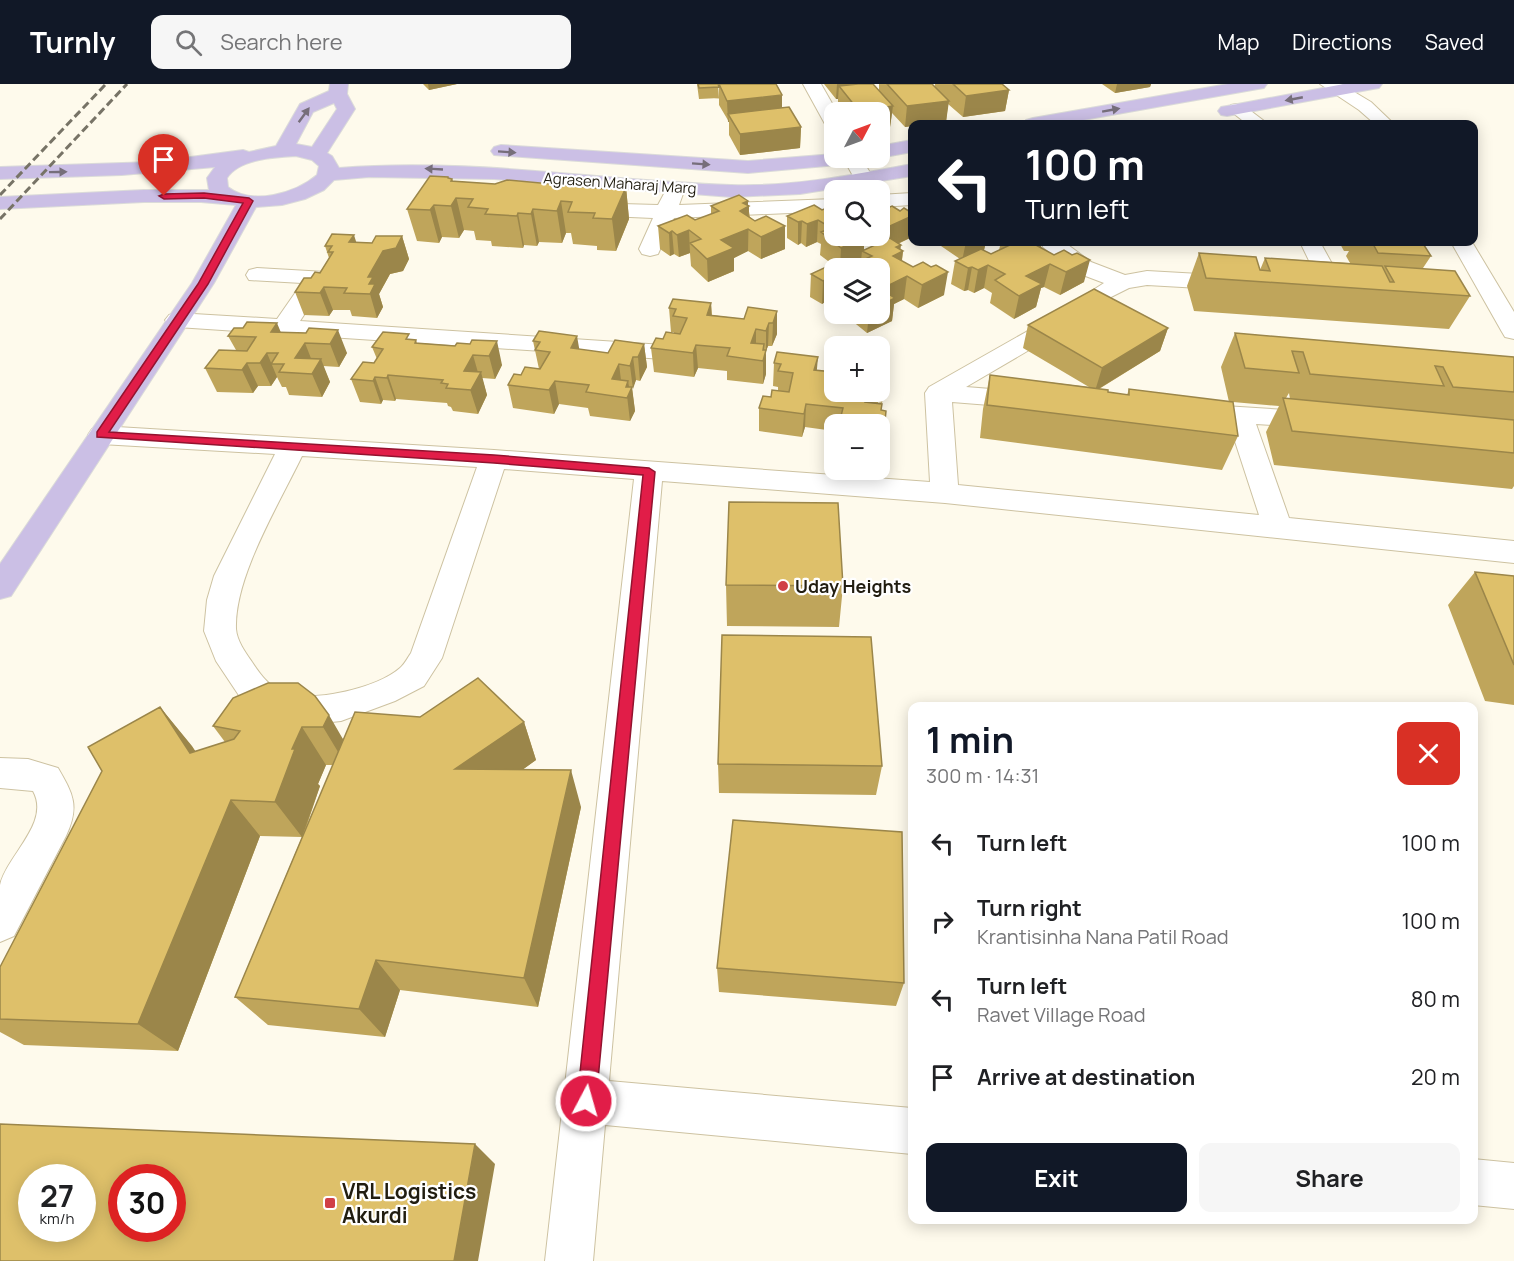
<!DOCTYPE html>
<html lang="en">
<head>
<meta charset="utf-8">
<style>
	body { margin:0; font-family:Manrope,sans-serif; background:#f6f6f6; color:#202124; height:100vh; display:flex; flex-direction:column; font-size:22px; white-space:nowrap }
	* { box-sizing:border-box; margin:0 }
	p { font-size:20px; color:#757577 }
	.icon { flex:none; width:33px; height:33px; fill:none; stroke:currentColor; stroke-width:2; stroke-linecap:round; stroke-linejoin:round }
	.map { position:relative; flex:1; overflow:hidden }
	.sheet { position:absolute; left:908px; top:618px; width:570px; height:522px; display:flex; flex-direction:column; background:#fff; border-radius:12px; box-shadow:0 3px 15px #0003 }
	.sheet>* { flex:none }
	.top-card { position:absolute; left:908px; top:36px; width:570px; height:126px; border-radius:12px; box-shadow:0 3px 15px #0003; background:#111827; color:#fff; overflow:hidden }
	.needle { width:39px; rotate:49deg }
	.tools { position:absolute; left:824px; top:18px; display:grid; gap:12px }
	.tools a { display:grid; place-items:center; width:66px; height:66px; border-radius:12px; background:#fff; box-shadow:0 3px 15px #0003; font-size:30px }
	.speed { position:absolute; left:18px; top:1080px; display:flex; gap:12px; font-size:30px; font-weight:700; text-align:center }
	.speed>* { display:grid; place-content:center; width:78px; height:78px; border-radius:50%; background:#fff; box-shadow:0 3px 15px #0003; line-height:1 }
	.speed small { font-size:15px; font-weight:400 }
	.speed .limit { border:9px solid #d22; background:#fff; color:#111 }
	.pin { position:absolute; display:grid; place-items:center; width:51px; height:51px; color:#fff; margin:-62px -26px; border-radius:50% 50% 50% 0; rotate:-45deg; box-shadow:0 0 6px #0007 }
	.pin .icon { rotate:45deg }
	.me { position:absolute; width:66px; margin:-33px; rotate:6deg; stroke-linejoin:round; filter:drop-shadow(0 0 4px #0008) }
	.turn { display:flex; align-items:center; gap:21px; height:126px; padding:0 18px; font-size:27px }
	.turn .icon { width:78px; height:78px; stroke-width:2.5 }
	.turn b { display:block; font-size:42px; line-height:51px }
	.round { display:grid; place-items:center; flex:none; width:63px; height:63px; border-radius:12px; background:#f6f6f6 }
	.head { display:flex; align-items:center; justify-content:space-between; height:102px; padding:0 18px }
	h1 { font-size:36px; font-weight:700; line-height:45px; color:#111827 }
	.button { display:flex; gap:12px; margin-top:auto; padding:12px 18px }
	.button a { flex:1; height:69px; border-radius:12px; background:#111827; color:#fff; font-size:24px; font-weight:700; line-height:69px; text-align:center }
	.button a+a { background:#f6f6f6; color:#202124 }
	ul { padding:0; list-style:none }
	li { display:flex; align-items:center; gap:18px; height:78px; padding:0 18px }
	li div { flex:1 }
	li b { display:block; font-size:22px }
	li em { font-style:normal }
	header { display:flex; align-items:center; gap:36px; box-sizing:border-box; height:84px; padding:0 30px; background:#111827; color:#fff }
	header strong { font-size:28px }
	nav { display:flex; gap:33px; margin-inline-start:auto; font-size:21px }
	.search { width:420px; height:54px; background:#f6f6f6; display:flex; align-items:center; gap:15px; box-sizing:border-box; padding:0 21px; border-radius:12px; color:#757577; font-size:22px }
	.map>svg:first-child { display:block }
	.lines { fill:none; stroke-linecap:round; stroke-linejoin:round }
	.minor-casing { stroke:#cdc2a1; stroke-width:2 }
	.major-casing { stroke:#dbdbd9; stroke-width:2 }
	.minor { fill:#fff; fill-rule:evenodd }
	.major { fill:#cbbfe5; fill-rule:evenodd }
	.rail { stroke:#777366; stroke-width:3; stroke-dasharray:8 4; stroke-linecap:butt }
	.wall { fill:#bfa55b; fill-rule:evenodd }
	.shaded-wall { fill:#9b864a }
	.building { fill:#dec06a; stroke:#9b864a; stroke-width:1.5; fill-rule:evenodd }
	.oneway { fill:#766e7a }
	.route { fill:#e11d48; stroke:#92132f; stroke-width:1.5 }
	.poi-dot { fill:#d04046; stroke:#fff; stroke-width:2 }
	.labels { text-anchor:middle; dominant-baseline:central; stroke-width:4.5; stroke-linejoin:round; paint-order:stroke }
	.far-street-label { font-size:15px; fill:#211d10; stroke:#fff }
	.poi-label { font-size:18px; font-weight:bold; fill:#211d10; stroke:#fff; text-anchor:start }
	.near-poi-label { font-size:21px; font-weight:bold; fill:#211d10; stroke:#fff; text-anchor:start }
</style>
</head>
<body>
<header>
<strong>Turnly</strong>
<div class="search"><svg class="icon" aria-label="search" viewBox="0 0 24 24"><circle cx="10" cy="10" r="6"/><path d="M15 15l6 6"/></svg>Search here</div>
<nav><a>Map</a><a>Directions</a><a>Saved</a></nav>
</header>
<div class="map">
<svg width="1514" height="1177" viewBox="0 0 1514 1177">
	<rect width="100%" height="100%" fill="#fefaec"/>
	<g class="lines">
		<defs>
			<path id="minor" d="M803,0h18l16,28h-3v18l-7,-2 -2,-4z
				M1320,0h21l30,18 23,22h-19l-16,-14z
				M1237,20l6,1 25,19h-21l-19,-15 3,-4z
				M843,74h18l13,21 -3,4h-14z
				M673,104l7,2 3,4 -4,11 155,-6v12l-160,7 -16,36 -8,2 -8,-2 -3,-5 14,-31 -68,-3 -7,-2 -3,-4 3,-4 7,-2 73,2 8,-15z
				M912,109v12l-33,2v-12z
				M1041,158h23l27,20 34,13 22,-4 88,5 8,2 3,5 -3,5 -8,2 -88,-5 -18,3 -18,9 -53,36 -92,54 63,5 9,2 4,6 -4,6 -9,2 -77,-6 6,83 301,30 -30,-92 -46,-5 -4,-6 4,-6 9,-2 125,8 9,2 4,6 -4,6 -9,2 -61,-4 33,94 225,23v22l-569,-60 -283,-22 -53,600 303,27v46l-307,-29 -12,136h-48l89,-782 -130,-10 -62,189 -18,28 -29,15 -54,20 -38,4 -42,-11 -19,-14 -26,-39 -12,-30 3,-31 7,-24 61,-122 -174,-10 -9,-3 -4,-6 4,-6 9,-3 393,24 436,32 -5,-89 4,-6 113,-64 62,-40 -29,-11 -32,-25zM302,372l175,11 -66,186c-3,4 -6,11 -11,15 -23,20 -87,35 -116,25 -15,-6 -24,-19 -32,-31 -7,-10 -15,-21 -16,-33 -2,-52 43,-125 66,-173z
				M1300,158h20l16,29c-5,20 -28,24 -46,20l-3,-5 3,-5 19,-3 5,-7z
				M1451,158h21l42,70v27l-9,-2 -3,-5z
				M257,184l69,4 3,5 -29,44 379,25 9,2 3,5 -3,5 -9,2 -502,-33 -8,-2 -4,-5 4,-5 8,-2 100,6 25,-36 -53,-3 -3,-5 3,-5z
				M0,674l28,1 30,9c15,26 22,38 8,68l-52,100 -14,6c0,-16 0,-43 0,-57 7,-30 51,-62 33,-94l-33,-3z
				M1473,1075l41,4v46l-41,-4z"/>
			<path id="major" d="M330,0h18l-1,10 8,15 -28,44 5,3 7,12c131,-11 261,13 392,17 61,2 121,-10 181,-21v12l-112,18 -68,3 -238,-18 -125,-2 -35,3 -10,10 -19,9 -23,6 -26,2 -42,76 -203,313 -11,3v-35l192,-281 44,-78 -35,-3h-57l-144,7v-12l144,-7h65l-2,-12 8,-11 -93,8 -122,4v-12l153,-5 90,-12 6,2 27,-6 24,-42 29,-13zM334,19l3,6 -25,38 -16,-3 17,-32zM296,72l16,4 7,6 -2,9c-21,18 -65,31 -89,12l-1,-9c12,-19 48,-21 69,-22z
				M1228,0h39l-3,4 -6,1 -197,35h-37l2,-4 7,-2z
				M1344,0h38l-3,4 -6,1 -146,27 -6,-1 -3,-4 3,-4 6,-1z
				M912,56v12l-33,6h-1l1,-12z
				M501,61l247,16 86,-7v4h25l-3,4 -7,2 -101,9 -254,-18 -3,-4 3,-4z"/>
		</defs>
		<use href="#minor" class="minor-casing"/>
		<use href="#major" class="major-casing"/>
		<use href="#minor" class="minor"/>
		<use href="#major" class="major"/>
		<path class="rail" d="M0,111l106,-111
			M0,135l127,-135"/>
	</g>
	<path class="wall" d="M423,0h34l-28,6z
		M697,0h21l1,14 -20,1z
		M719,0l63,24 19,19 -1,21 -60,7 -11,-20v-13l-10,-17z
		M824,0h49l6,7v-7h53l3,3v-3h67l7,6 -4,21 -42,6 -15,-13 -2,18 -20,2h-14v2l-7,1 -13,-14 -2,14 -11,-15h-37l-4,-5v-8h-2z
		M1102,0h49l-1,3 -35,6z
		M449,95h3l1,2 42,3 110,5 21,-2 3,32 -13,32 -19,-1v-4l-24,-2 -2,-11h-5l-4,10 -23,-1 -2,4 -13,-1 -1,3 -31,-2 -1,-5 -15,-1 -2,-9 -10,-1 -5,8 -17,-1 -3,6 -22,-2 -10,-32z
		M834,121v31h45v-28l4,2 25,1v-4l4,-1v31l-14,7 2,5 3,2 -1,10 42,34 -26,13 -14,-9 -10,5 -2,17 -25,12 -21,-17v-2h33v-46h-45l-3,38 -6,-4 -3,2 -12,-7 1,-23 21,-10 -12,-9 1,-11 -4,-2 -11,5 -5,-4 -3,2 -11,-7v-22l35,-6zM874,157l5,2 -15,7v-5z
		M711,122h37l2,11 35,32 -24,10 -13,-8 -14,7v13l-26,11 -17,-16 -1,-13 -11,4 -5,-3 -4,2 -10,-7 -2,-23 37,-6 16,-6z
		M402,152l7,23 -6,12 -13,3 -11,20 4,13 -6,11 -25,-2 -2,-6h-17l-4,6 -25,-1 -9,-23 16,-14 9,-5 9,-15 -4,-12 31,-4 16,1z
		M942,158h44l-2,8 7,4 8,-4 2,-8h41l-1,5 43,35 -24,13 -16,-8 -3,1 -5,19 -22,12 -24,-16 2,-10 -8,-5 -10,5 -6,-3 -4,1 -13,-7 4,-23 5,-2 -19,-13z
		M1339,158h83l9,14 -8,12 47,28 -21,33 -255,-18 -7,-25 12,-33 61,17 5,-12 85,5 -4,-7 3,-5h-5z
		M711,219l1,12 32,4 33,-8v23l-5,12h-4l-2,5v23l-3,10 -36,-4v-9l-29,-3 -4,9 -40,-5 -3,-24 12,-9 11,-6v-1h-3l-2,-24z
		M1028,241l140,3 -8,23 -61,38 9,3 19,3 2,-6 100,13 -8,-35 14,-34 279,24v129l-2,3 -238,-24 -8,-33 13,-26 -46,-4 5,34 -16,34 -242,-32 3,-29 7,-34 99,12 -66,-39zM1289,309l1,6 -4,-1z
		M309,244l38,25 -8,14 -16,-1 7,16 -8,15 -33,-2 -3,-8h-4l-5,-10 -6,9h-13l-5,7 -36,-1 -12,-24 31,-18 -8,-14 52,-4 26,1z
		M410,255l6,1 1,3 38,3 15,-2 2,-4 30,25 -7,14 -13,-1 5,17 -9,19 -25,-3 -2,-4 -3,-1 -1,-3 -51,-4 -1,2 -12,-1 -2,4 -21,-2 -9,-23 23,-16 3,-4 -5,-12z
		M533,257l47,9 28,3 36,-9 3,23 -7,14 -4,-1 -4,9 3,22 -5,10 -40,-5 -2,-8 -29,-4 -5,10 -41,-6 -5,-23 13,-10 18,-6z
		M774,279l43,7 17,22h45v-28l9,1 -6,38 -4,-1v1l3,7 5,1 -4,34 -3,-1v-20h-45v7l-29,-4 -3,10 -43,-6v-23l19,-18v-3l-5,-1z
		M1475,488l39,4v129l-29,-4 -37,-96z
		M726,501l117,1 -4,41 -112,-1z
		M268,599l75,56 77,-22 104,5 12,38 -14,10 59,37 -43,200 -138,-17 -15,47 -117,-12 -33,-28 67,-160 -42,-1 -82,215 -154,-6 -24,-13v-65l160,-260 36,45 29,-10 -12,-16zM326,681h7l-28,66 15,-45 -2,-2z
		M718,680l164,2 -6,29 -157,-2z
		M717,884l187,15 -8,23 -177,-14z"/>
	<path class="shaded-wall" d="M428,0h29l-28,6z
		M837,0h36l-1,10 -33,-8 -1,13h-2z
		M1117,0h34l-1,3 -35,6z
		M1009,6l-4,21 -42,6 3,-21z
		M782,11v22l-54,-3 1,8h-1l-1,-21z
		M949,17l-3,21 -20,2h-14v2l-7,1 2,-21z
		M893,22l-3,21 -11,2v-17h-20v-1z
		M801,43l-1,21 -60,7v-21z
		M448,93l6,24 -3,-20 1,-2 12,51 -5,8 -8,-32 -3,-28z
		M626,103l3,32 -13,32 -4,-32z
		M561,117l5,32 -4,10 -5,-32z
		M748,117v6l1,-1 -1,45 -14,7v13l-26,11 -1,-23 14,-19 22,-37z
		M434,121l8,32 -3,6 -9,-33z
		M533,125l6,33 -2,4 -6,-32z
		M518,129l6,32 -1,3 -6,-32z
		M912,132v21l-24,11 2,-22z
		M818,136l-1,22 -11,5 1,-23z
		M802,137l-1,22 -3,2v-23z
		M785,142v23l-24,10v-22z
		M689,146l1,23 -11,4 -2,-22z
		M672,147l2,23 -4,2 -1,-23z
		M354,151l7,22 -12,-15z
		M402,152l7,23 -6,12 -13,3 -11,20 4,13 -6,11 -7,-24 -2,-17 15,-26z
		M851,152h24l-1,5 -10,4v7l-2,-1 -1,10 -17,7h-4l1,-20z
		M966,158h20l-2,8 -22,11z
		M1033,158h9l-5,20z
		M901,161l-1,8 3,-2 -3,23 -7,-18 3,-9z
		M1090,176l-6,22 -24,13 6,-23z
		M1050,180l-6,23 -3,1 -5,19 -22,12 5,-23 7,-20z
		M988,181l-4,23 -10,5 4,-23z
		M972,183l-4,23 -4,1 4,-23z
		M948,188l-4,23 -26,13 4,-23z
		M907,192l-3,23 -10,5 -2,17 -25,12 2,-19h10l2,-25z
		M827,195l-2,23 -3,2 1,-23z
		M834,198v23l-3,1 2,-23z
		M324,203l9,23 -4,6 -9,-23z
		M711,219l1,23 -5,-11z
		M777,227v23l-5,12 1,-23z
		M277,239l10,24 -16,-15z
		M769,239l-1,23 -2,5v23l-3,10v-34l1,-6v13l2,-4v-22z
		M1168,244l-8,23 -65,40 7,-23z
		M756,245v24l-5,-10z
		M338,246l9,23 -8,14 -9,-23z
		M577,252l4,23 -10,-11z
		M497,257l5,24 -7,14 -6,-23z
		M305,259l9,23 -19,-8z
		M644,260l3,23 -7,14 -2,-24z
		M696,261l2,23 -4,9 -1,-24z
		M267,269l10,24 -6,9 -11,-23z
		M473,271l6,21 2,-4 6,23 -9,19 -14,-43z
		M633,273l3,23 -3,9 -3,-23z
		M818,273l-2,23 -2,-10z
		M321,275l9,23 -8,15 -10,-23z
		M247,279l11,23 -5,7 -11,-23z
		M619,280l3,24 -10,-9z
		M888,281l-3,23 -3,15 3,-24z
		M388,291l8,24 -1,2 -8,-23z
		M375,293l8,23 -2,4 -8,-23z
		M555,297l4,23 -5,10 -5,-24z
		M628,297l2,11 2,-5 3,24 -5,10 -4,-34z
		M806,320l-1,23 -3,10 2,-23z
		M160,623l32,39 29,45 -31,-38z
		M329,631l22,38 -5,12 -23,-38z
		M524,638l12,38 -64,46 -17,-37z
		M302,643l24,38 -8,19 2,2 -18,51 -27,-35 17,-53z
		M571,686l10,37 -43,200 -14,-29z
		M231,716l29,36 -82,215 -40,-27z
		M376,876l24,30 -15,47 -26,-28z
		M475,1060l20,20 -17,97h-24z"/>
	<path class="building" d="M698,0h20l1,3 -20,1z
		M719,0h57l6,11 -55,6z
		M858,0h15l20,22 -34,5 -20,-25z
		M887,0h45l17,17 -42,5z
		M953,0h49l7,6 -43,6z
		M789,23l12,20 -61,7 -12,-20z
		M430,92l18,1v1l4,1 -1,2 44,3 12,-4 98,9 1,-3 20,1 -14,32 -19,-1 2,-5 -27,-1 4,-10 -11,-1 -4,10 -24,-2 -2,5 -13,-1 -1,3 -32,-2 3,-5 -20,-2 5,-8 -17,-1 -5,8 -17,-1 -4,5 -23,-1z
		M862,101l9,5h-22z
		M739,111l9,6 -5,2 6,3 -9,5 15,10 11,-5 19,10 -24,11 -13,-8 -27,11 13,8 -27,11 -17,-16 11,-4 -12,-9 -12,5 -5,-4 -3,2 -11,-7 29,-11 8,5 24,-9 -8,-5z
		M814,121l8,5 12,-5v31h28l3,1 -24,11 -20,-16 11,-4 -14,-8 -11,4 -5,-3 -4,1 -11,-6z
		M892,122l8,5 4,-3 8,5v3l-22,10 -11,-6v-12l4,2z
		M332,150l22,1 -5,7 23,1 4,-7h26l-6,12 -13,3 -15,26h5l-4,7h6l-5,10 -26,-1 3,-5 -23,-1 -4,6 -25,-1 9,-14h7l4,-6 5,1 13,-21h-5l4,-6h-7z
		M890,154l11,7 -5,2 7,4 -10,5 20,11 10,-5 8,5 5,-2 12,7 -26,13 -15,-9 -26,13 14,9 -16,8v-38h-45v14l-1,1 -6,-4 -4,2 -12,-7 28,-13 9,6 24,-11 -10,-5z
		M1007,158h31l-4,2 20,11 10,-5 8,5 5,-2 13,7 -24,12 -16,-8 -24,12 16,8 -23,12 -24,-16 10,-6 -17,-9 -10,5 -6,-3 -4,1 -13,-7 26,-12 10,5 21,-10z
		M1372,158h50l9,14 -53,-3z
		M1199,169l57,4 4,13 10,1 -5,-13 117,8 8,16h4l-9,-16 70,5 15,25 -264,-18z
		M1094,205l74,39 -66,40 -74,-43z
		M673,215l38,4 -4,12 37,4 4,-12 29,4 -4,12h-4l-3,8 -10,-2 -5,14 13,1 -1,6h3l-3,11 -36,-5 3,-8 -34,-3 -3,8 -42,-5 5,-10 7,1 3,-7 14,2 7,-16 -14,-2 3,-7 -7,-1z
		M247,238l30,1 -6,9 35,1 3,-5 29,2 -8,14 -25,-1 -10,15 26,1 -9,15 -33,-2 5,-8h-13l7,-11h-11l-7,10h-13l-5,7 -37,-2 14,-18 28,1 9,-14 -28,-1 6,-8h9z
		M539,247l38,5 -6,12 37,5 7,-13 29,4 -6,13h-5l-3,9 -11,-2 -7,15 16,2 -2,6h6l-5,11 -41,-6 3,-7 -34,-4 -6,9 -41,-5 6,-11 7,1 4,-8 15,2 10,-17 -15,-2 5,-8 -7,-1z
		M383,248l26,2 -3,5 10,1 -1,3 40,3 2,-3 13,1 2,-4 25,1 -8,15 -16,-1 -9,16 17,1 -10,18 -25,-2 2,-4 -7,-1 2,-3 -55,-5 -1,3 -12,-1 -2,4 -22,-2 12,-17 11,1 9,-14 -11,-2z
		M1235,249l279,24v35l-61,-5 -10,-20 -8,-1 9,20 -134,-12 -7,-22 -11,-1 7,22 -54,-5z
		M777,268l41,5 -4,13 20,2v20h33l-2,10 17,2 -1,6 5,1 -1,10 -44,-5 2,-8 -37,-4 -2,10 -45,-6 4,-12 8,1 1,-7 17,2 4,-19 -15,-2 3,-7 -7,-1z
		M879,280l9,1 -3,14h-5l-1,6z
		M990,291l118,15v2l21,3v-6l104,13 5,34 -251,-31z
		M1283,314l231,22v33l-222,-22z
		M729,418l109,1 5,83 -117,-1z
		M1475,488l39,4v89z
		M722,551l149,2 11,129 -164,-2z
		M478,594l46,44 -69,47 116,1 -47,208 -148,-18 -17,49 -124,-12 120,-285 65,5z
		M268,599h30l17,13 14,19 -6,12h-21l-10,22h3l-20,53 -44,-2 -93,224 -138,-5v-52l102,-196 -14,-24 72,-40 30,46 44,-14 6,-8 -27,-5 20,-28z
		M733,736l169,12 2,151 -187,-15z
		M0,1040l475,20 -21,117h-454zM32,1094h50v50h-50zM122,1094h50v50h-50z"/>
	<defs><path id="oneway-solid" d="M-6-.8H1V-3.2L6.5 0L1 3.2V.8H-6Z" transform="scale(1.5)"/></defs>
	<g class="oneway">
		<use href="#oneway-solid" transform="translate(1294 15) rotate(169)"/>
		<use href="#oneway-solid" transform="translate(1111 26) rotate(-10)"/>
		<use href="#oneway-solid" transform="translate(304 31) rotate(-54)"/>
		<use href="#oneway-solid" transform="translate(507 68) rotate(4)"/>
		<use href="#oneway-solid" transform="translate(701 80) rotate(4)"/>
		<use href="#oneway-solid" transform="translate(434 85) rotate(-177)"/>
		<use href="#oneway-solid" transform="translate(58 88) rotate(-1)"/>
	</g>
	<path class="route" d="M204,109l45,5 4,3 -45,83 -99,148 385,23 155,13 6,4 -59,629 -3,6 -7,3 -6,-3 -3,-6 66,-626 -149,-12 -397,-26v-5l101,-148 45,-81 -39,-5 -40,1 -5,-3 5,-2z"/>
	<g class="poi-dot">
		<circle cx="783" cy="502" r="6"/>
		<rect x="324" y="1113" width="12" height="12" rx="3"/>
	</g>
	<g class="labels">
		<g class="far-street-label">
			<text transform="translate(620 99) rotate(4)">Agrasen Maharaj Marg</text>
		</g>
		<g class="poi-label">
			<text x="795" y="502">Uday Heights</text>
		</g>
		<g class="near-poi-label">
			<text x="342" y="1107">VRL Logistics<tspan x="342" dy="24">Akurdi</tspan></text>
		</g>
	</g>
</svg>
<div class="tools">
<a><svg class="needle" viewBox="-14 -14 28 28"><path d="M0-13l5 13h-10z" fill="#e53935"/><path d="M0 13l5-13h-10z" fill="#757577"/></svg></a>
<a><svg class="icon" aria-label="search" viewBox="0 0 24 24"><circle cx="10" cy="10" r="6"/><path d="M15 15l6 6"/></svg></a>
<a><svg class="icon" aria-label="layers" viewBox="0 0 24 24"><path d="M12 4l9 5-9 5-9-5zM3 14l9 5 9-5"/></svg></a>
<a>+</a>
<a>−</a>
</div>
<div class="speed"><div>27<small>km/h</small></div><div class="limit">30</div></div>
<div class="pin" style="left:164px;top:112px;background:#d93025"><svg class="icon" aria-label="arrive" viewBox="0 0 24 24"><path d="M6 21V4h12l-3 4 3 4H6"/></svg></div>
<svg class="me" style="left:586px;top:1017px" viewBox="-20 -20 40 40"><circle r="17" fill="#e11d48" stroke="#fff" stroke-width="3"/><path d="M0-11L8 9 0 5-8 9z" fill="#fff"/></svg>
<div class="top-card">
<div class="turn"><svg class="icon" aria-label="left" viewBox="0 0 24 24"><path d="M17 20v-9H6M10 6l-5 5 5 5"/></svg><div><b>100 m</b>Turn left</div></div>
</div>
<section class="sheet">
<div class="head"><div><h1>1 min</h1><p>300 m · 14:31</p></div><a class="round" style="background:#d93025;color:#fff"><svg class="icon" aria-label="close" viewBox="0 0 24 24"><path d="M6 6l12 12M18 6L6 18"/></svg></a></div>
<ul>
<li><svg class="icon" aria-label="left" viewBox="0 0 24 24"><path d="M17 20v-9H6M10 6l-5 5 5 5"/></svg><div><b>Turn left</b></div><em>100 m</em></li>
<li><svg class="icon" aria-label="right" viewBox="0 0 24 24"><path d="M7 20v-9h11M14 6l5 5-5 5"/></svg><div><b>Turn right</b><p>Krantisinha Nana Patil Road</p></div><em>100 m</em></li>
<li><svg class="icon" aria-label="left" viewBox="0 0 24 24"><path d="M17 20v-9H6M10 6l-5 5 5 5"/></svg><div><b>Turn left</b><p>Ravet Village Road</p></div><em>80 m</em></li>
<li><svg class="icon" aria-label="arrive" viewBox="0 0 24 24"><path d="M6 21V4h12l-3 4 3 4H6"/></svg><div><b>Arrive at destination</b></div><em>20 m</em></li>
</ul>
<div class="button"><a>Exit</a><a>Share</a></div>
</section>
</div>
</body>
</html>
